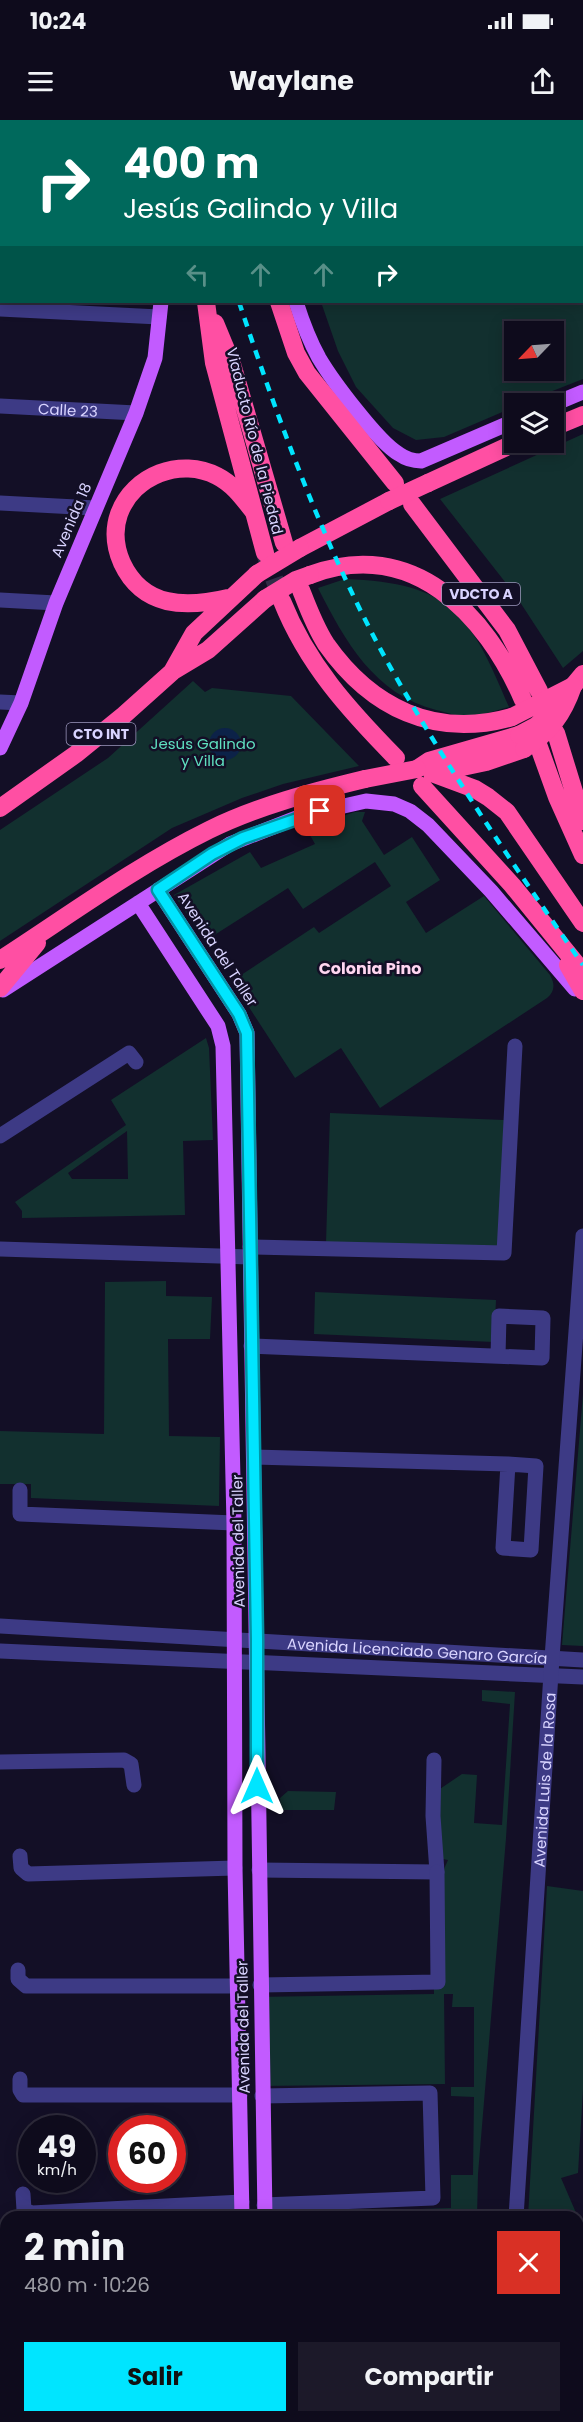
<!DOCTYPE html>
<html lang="es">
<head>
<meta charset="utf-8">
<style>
	body { margin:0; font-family:Poppins,sans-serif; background:#1c1929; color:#f1f3f6; height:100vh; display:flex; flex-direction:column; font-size:22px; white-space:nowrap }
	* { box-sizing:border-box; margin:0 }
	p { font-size:20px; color:#9b9ba3 }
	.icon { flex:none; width:33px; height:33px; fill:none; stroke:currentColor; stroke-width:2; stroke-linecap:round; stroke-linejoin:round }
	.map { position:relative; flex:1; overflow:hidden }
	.drawer { position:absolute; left:0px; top:2091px; width:584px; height:212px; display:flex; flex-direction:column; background:#0e0b1c; border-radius:18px 18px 0 0; box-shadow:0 3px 15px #0003,0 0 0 2px #2e2b3b }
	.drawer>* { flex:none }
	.hud { position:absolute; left:0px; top:0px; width:584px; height:183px; box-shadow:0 3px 15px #0003,0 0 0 2px #2e2b3b; background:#00695c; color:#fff; overflow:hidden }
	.needle { width:39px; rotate:245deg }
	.buttons { position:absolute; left:504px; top:201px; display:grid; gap:12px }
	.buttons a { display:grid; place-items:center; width:60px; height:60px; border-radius:0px; background:#0e0b1c; box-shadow:0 3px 15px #0003,0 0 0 2px #2e2b3b; font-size:30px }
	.speed { position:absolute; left:18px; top:1995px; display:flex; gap:12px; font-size:30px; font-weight:700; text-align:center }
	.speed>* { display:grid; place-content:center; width:78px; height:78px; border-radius:50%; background:#0e0b1c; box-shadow:0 3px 15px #0003,0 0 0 2px #2e2b3b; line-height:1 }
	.speed small { font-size:15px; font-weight:400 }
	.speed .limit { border:9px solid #d22; background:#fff; color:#111 }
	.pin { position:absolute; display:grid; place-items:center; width:51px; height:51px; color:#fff; margin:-26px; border-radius:12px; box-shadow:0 3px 9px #0006 }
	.me { position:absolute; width:66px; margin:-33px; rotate:0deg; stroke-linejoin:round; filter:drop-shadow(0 0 4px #0008) }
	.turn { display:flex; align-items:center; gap:21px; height:126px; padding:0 24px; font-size:27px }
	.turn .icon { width:78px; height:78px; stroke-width:2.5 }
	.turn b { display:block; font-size:42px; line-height:51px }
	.lanes { display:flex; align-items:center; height:57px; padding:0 24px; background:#0003; justify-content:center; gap:30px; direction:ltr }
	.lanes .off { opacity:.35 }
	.round { display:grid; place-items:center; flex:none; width:63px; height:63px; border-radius:0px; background:#1c1929 }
	.head { display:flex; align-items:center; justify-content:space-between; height:102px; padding:0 24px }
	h1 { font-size:36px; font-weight:700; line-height:45px }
	.cta { display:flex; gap:12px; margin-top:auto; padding:12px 24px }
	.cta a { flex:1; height:69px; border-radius:0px; background:#00e5ff; color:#111; font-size:24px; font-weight:700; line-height:69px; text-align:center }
	.cta a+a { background:#1c1929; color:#f1f3f6 }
	.status { display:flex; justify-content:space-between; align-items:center; height:42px; padding:0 30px; background:#0e0b1c; direction:ltr }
	.status svg { height:16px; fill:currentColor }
	header { display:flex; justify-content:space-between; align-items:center; height:78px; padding:0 24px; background:#0e0b1c; font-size:27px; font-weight:700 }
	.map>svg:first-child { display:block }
	.green { fill:#12302f; fill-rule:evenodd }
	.water { fill:#0c2248 }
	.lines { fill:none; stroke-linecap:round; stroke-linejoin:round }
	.highway-tunnel { stroke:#312d47; stroke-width:18; stroke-dasharray:18 9; stroke-linecap:butt }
	.minor { stroke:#3d3a85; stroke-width:15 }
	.major { stroke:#c25bff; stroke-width:15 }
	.highway { stroke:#ff4fa3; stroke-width:18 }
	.rail { stroke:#00e5ff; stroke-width:4.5; stroke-dasharray:9 8; stroke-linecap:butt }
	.highway-bridge { stroke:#ff4fa3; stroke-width:18 }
	.route-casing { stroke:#0095a6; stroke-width:15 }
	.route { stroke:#00e5ff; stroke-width:10 }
	.labels { text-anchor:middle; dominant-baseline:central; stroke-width:5; stroke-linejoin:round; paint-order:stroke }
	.shield { fill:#130f26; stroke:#9e99be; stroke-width:1.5 }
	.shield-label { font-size:14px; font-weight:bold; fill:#d9d4ff }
	.street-label { font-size:15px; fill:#d9d4ff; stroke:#130f26 }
	.park-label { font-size:15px; fill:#5fe0c0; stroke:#130f26 }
	.neighbourhood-label { font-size:16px; font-weight:bold; fill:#ffd6f0; stroke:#130f26 }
</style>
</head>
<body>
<div class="status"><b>10:24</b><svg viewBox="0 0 49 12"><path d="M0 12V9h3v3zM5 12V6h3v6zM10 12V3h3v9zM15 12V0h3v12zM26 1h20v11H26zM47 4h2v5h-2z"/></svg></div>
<header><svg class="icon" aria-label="menu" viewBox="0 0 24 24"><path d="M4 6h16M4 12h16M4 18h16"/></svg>Waylane<svg class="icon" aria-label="share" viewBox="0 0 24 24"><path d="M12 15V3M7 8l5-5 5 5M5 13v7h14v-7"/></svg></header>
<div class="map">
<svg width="583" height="2302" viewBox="0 0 583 2302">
	<rect width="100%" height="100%" fill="#130f26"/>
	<path class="green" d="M269,0h314v259l-61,24 -8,1v3l-70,30 -28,3 -23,-12 -37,-41 -18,-36 -17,-49h261v-180zM514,212h40v38h-40z
		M583,314v217l-20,17 -47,-72 -76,-97z
		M345,459c107,4 125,35 164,128 -13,3 -28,9 -41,9 -10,1 -22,-4 -32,-6 -62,-16 -91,-69 -118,-122z
		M193,561l12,11 7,-4 79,8 68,70 -76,18 -41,14 -70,30 -172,113v-111l108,-72z
		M355,692h10l-3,9 22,34 28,-18 28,43 -34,22 20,31 58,-37 66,79c5,9 5,16 -3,23l-167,110 -39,-60 -46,30 -63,-97 82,-54 5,6 72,-47 -16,-24 -72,47 -15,-21 -83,53 -31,-46 76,-43 11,16 54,-24 -9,-16z
		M206,918l3,10 4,92 -30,1 2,74 -163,3v-7l-7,-9 111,-77 -15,-25zM127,1011l1,48h-56l-4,-6z
		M330,993l174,7 -4,127 -174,-4z
		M166,1161v15l46,1 -2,42h-42l1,97 51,1 -1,69 -188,-8v-14h-31v-53l104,3 1,-152z
		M315,1172l181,8 -2,42 -180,-8z
		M583,1274v252l-21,-1z
		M482,1570l33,2 -9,146 -28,336 -1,43h-212v-3l186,-6v-33h22l1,-78 -23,-1v-9h23v-80h-22l1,-13h-9l1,90 -187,2 -1,-89 177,-3 -2,-109h5l11,-25 -5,-1 -12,-64 31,-21 15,1 -3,48 28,2 8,-121 -28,-3z
		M288,1671l48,1 -2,18h-53l-1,-12z
		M547,1766l36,5v199l-5,83 -17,5 22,51 -1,144 -4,-12v-144h-50z
		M482,2296l6,1 2,5h-61z
		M498,2297h46l2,5h-46z"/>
	<path class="water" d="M209 624a16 16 0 1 1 32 0a16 16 0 1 1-32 0Z"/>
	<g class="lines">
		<path class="highway-tunnel" d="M265,433l17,48"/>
		<g class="minor">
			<path d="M127,0l21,1"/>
			<path d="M0,91h2"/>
			<path d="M0,189l159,8"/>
			<path id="s1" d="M0,286l136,7"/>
			<path d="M0,383l95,5"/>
			<path d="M0,480l56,3"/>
			<path d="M0,582l21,1"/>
			<path d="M0,1016l129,-83 7,9"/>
			<path d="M250,1127l254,6 11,-207"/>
			<path d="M0,1129l250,8"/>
			<path d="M251,1226l291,12 1,-40 -44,-2 -1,40"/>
			<path d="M254,1337l254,7 28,2 -5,84 -28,-2 5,-84"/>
			<path d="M20,1370v24l214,9"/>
			<path id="s2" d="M0,1506l583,34"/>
			<path d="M0,1531l583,26"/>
			<path d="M0,1642l124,-2 7,4 3,21"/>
			<path d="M20,1736l1,12 7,6 207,-6"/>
			<path d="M259,1750l178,2 -4,-56 1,-56"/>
			<path d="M18,1850v9l8,7h213"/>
			<path d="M260,1865l178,-3 -1,-110"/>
			<path d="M20,1959v11l3,5h217"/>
			<path d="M262,1976l168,-3 3,105 -169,7"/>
			<path d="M23,2074l1,16 8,3 210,-11"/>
			<path id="s3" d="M516,2097l36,-559 31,-422"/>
			<path d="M0,2214h6"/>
			<path d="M578,2274l5,-2"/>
			<path d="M578,2288l4,14"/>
			<path d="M283,2302l69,-6"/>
		</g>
		<path class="major" d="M148,0v2
			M227,0v2
			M296,182c6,19 13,38 23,56 13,22 59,84 80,96 7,5 14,7 22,7l93,-40
			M554,284l29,-12
			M0,628l21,-45 35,-100 80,-190 19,-55 6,-56
			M158,770l81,124 8,19 18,1184
			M138,783l80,123 5,20 11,477 1,345 7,349
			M3,870l227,-146 74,-29 62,-14 28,3 16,7 18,14 63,66 84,98
			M256,2296l1,6
			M279,2296v6"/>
		<path class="highway" d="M206,182l8,61 51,190
			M279,182l17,51 11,20 88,110
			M215,203l17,41 52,179
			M554,307l29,-12
			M428,363l89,-41
			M412,384l95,126 32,61
			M300,428l89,-47
			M310,455c102,-39 176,39 213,125
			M301,470c7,18 14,37 25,54 45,64 109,95 186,73
			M228,478c-42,10 -85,10 -106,-35 -7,-16 -9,-32 -3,-49 14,-39 62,-57 98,-38 16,8 26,22 36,35
			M282,481c25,63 67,109 114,157
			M173,551l35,-21 57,-51
			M573,566l10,-12
			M556,613l27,88
			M539,627l18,50 26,58
			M417,649l12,-8 90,-26
			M432,653l43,16 13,8 19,15 76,111
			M434,653l52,-11 38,-13
			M422,666l90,99 71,87
			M0,688l76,-54 48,-39 48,-43 22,-39 63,-59
			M0,840c68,-44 136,-94 209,-130 49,-24 102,-38 156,-51
			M568,845l15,26
			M0,868l37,-45"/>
		<path class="rail" d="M184,0v2
			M193,0l1,2
			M239,182c41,123 86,247 149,361 59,105 126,203 195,302"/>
		<path class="highway-bridge" d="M389,381l39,-18
			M257,454l43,-26
			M265,479l31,-19 14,-5
			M512,597l61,-31
			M519,615l17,-9 17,-15
			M524,629c26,-17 39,-34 49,-63
			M365,659l52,-10"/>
	</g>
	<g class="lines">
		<defs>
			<path id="route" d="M257,1666v-147l-10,-606 -8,-19 -81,-124 54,-36 31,-16 77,-27"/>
		</defs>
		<use href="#route" class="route-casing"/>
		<use href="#route" class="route"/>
	</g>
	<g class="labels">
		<g class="shield">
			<rect x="442" y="463" width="78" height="22" rx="4.5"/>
			<rect x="66.5" y="603" width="69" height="22" rx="4.5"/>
		</g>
		<g class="shield-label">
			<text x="481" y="474">VDCTO A</text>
			<text x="101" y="614">CTO INT</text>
		</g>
		<g class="street-label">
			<text stroke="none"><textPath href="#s1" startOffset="68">Calle 23</textPath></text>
			<text transform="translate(255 321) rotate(76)">Viaducto Río de la Piedad</text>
			<text transform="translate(71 400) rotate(-67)">Avenida 18</text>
			<text transform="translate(218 829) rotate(57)">Avenida del Taller</text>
			<text transform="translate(238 1421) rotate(-91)">Avenida del Taller</text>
			<text stroke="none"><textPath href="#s2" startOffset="418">Avenida Licenciado Genaro García</textPath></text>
			<text stroke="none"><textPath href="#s3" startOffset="438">Avenida Luis de la Rosa</textPath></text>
			<text transform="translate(243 1907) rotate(-91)">Avenida del Taller</text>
		</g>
		<g class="park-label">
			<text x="203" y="623">Jesús Galindo<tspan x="203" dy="17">y Villa</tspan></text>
		</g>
		<g class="neighbourhood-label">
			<text x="370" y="848">Colonia Pino</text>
		</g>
	</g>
</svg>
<div class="buttons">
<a><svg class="needle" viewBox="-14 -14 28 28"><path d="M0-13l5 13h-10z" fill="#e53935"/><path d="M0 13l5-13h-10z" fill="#9b9ba3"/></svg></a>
<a><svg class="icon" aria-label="layers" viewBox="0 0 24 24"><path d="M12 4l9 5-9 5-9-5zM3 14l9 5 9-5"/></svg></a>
</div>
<div class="speed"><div>49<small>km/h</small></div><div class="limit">60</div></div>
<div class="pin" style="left:320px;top:691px;background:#d93025"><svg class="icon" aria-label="arrive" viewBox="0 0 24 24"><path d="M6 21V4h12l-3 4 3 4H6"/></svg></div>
<svg class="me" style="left:257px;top:1666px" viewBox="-20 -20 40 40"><path d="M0-17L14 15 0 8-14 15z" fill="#00e5ff" stroke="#fff" stroke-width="4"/></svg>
<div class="hud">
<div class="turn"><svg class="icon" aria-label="right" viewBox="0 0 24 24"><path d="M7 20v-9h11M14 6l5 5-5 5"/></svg><div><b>400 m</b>Jesús Galindo y Villa</div></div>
<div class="lanes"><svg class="icon off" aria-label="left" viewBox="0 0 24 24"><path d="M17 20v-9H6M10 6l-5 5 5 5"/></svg><svg class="icon off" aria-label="ahead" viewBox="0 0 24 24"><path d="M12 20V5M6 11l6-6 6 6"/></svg><svg class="icon off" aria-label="ahead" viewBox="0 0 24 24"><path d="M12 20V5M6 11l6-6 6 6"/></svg><svg class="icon" aria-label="right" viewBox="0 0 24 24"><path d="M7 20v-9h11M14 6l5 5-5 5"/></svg></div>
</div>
<section class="drawer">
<div class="head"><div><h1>2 min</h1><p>480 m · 10:26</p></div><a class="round" style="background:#d93025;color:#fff"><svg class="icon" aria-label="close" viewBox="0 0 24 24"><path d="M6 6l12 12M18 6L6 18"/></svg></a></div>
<div class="cta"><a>Salir</a><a>Compartir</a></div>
</section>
</div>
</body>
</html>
